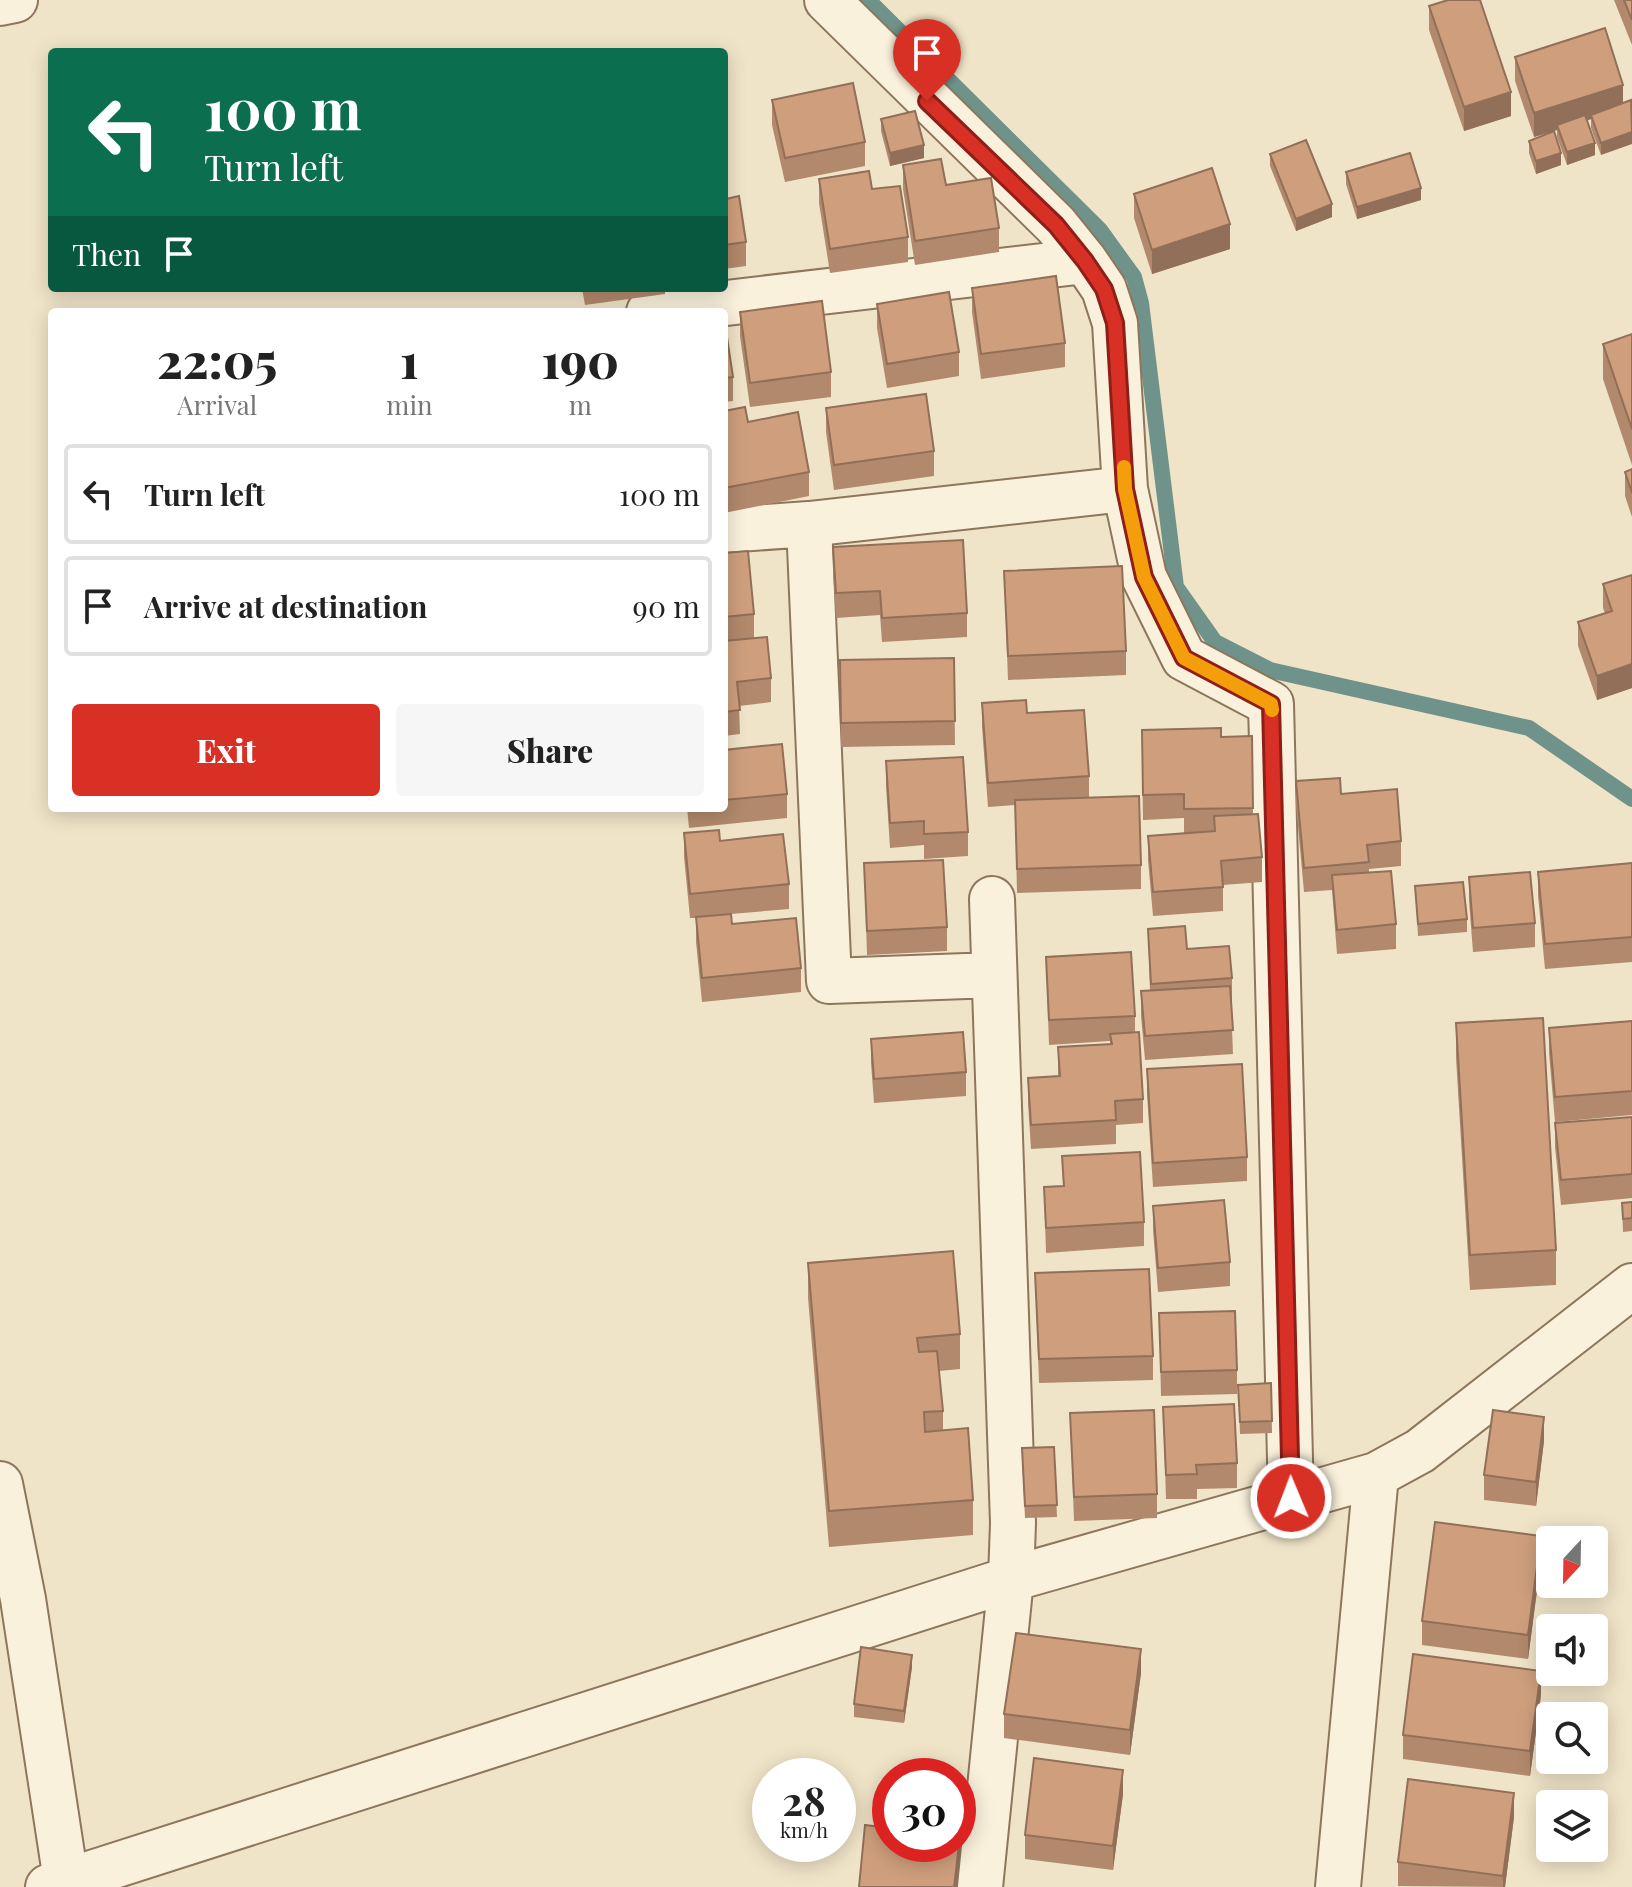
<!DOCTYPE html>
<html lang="en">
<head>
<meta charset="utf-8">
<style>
	body { margin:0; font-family:"Playfair Display",serif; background:#f6f6f6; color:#222; height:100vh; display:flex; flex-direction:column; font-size:30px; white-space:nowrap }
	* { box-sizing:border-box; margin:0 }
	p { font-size:26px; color:#767676 }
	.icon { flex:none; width:44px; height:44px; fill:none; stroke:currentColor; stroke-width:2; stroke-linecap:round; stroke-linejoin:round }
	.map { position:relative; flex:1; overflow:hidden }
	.details { position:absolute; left:48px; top:308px; width:680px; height:504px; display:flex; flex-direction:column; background:#fff; border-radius:8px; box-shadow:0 4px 20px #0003 }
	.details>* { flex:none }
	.banner { position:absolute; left:48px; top:48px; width:680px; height:244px; border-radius:8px; box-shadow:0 4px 20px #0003; background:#0b6e4f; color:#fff; overflow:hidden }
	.needle { width:52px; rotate:202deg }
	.controls { position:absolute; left:1536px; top:1526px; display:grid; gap:16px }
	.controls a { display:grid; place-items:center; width:72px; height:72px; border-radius:8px; background:#fff; box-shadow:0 4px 20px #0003; font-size:40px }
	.speed { position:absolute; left:752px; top:1758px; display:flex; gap:16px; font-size:40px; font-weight:700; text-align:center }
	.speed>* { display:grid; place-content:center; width:104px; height:104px; border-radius:50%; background:#fff; box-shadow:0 4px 20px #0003; line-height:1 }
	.speed small { font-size:20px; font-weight:400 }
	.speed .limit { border:12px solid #d22; background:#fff; color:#111 }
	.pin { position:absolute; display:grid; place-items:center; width:68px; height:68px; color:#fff; margin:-82px -34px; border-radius:50% 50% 50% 0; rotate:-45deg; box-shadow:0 0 8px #0007 }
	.pin .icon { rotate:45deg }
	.me { position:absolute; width:88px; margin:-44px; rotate:359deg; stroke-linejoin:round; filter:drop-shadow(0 0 6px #0008) }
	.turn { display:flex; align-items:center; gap:28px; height:168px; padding:0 24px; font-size:36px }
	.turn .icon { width:104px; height:104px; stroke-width:2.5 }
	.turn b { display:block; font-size:56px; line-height:68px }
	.then { display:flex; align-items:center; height:76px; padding:0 24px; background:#0003; gap:16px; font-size:30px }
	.eta { display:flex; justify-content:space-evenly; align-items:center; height:136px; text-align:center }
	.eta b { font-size:48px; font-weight:800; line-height:56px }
	.primary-button { display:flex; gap:16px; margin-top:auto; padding:16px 24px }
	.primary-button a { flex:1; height:92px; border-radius:8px; background:#d93025; color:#fff; font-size:32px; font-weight:800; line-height:92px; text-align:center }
	.primary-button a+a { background:#f6f6f6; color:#222 }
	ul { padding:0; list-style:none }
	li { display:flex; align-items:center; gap:24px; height:100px; margin:0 16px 12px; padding:0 8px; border:4px solid #e0e0e0; border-radius:8px }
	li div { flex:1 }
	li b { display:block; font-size:30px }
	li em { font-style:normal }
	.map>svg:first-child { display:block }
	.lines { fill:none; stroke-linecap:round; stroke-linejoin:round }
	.stream { stroke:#6f938a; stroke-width:16 }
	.street-casing { stroke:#8d765c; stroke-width:48 }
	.street { stroke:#faf1dc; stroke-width:44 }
	.wall { fill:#b2896c }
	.shaded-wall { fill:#916f58 }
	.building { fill:#cf9f7d; stroke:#916f58; stroke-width:2 }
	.route-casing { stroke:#8d1f18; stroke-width:20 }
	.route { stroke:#d93025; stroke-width:14 }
	.slow { stroke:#f59e0b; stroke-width:14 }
</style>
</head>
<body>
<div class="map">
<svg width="1632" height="1887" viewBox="0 0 1632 1887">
	<rect width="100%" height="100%" fill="#f0e4c8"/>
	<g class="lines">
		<path class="stream" d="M868,0l232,230 34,47 7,26 35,284 39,55 55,28 259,58 103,71"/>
		<defs>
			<path id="street" d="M827,0l229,225 29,36 19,28 11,34 10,166
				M0,3l15,-3
				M649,312l436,-51
				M809,524l316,-35 19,88 40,81 87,46 20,794
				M724,530l85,-6 20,457 165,-6
				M0,1484l23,115 44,288
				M48,1887l963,-308 365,-104 44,-24 212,-165
				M980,1887l31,-308 2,-56 -21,-624
				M1338,1887l38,-412"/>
		</defs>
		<use href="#street" class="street-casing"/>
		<use href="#street" class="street"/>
	</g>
	<path class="wall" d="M1614,0h18v45z
		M1429,6l82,110 -47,15 -35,-101z
		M1605,28l-4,127 -10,-27v-9l-4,2 8,34 -28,10 -10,-28v-7l-23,7 -19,-56v-24z
		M772,100l93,42v24l-80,16 -13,-57z
		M881,119l43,39 -34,8 -9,-35z
		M1529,141l32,24 -25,9 -7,-21z
		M1270,154l62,63 -36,14 -26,-65z
		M903,165l43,20 53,43v24l-84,13 -12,-76z
		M1346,172l75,28 -64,19 -11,-35z
		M819,179l53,10 36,48v25l-78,11 -11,-70z
		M724,194l22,48v24l-22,3z
		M1134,194l96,55 -78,25 -18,-56z
		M582,288h83v6l-80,11z
		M972,288l93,55v24l-84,12 -9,-67z
		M877,304l82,48v24l-72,12 -10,-60z
		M740,312l91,60v25l-81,10 -10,-71z
		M724,317l9,60v24l-9,1z
		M1632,334v131l-29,-86v-35z
		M826,408l108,43v25l-100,14 -8,-58z
		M724,411l24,11 61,50v24l-85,17z
		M1632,469v48l-7,-21v-24z
		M833,547l134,66v24l-85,5 -2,-27 -44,3 -3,-47z
		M724,553l30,61v24l17,40v24l-32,4 1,28 -16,2z
		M1004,571l122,80v24l-118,5z
		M1632,575v113l-35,12 -19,-54v-24l27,-9 -2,-5v-24z
		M954,658l1,87 -114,2 -1,-87z
		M982,703l45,10 62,63v21l52,68v24l-124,4 -2,-88 -27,2 -6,-80z
		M1252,736l1,78 9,43v25l-39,3v26l-70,5 -5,-56v-24l36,-3v-15l-41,2 -1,-66 79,-17z
		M724,750l63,44v24l-98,10 -2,-20h37z
		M886,761l82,71v24l-44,3v-14l-34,3 -4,-62z
		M1296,781l45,13 60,47v25l-32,3v4l27,51v25l-59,5 -5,-64 -28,2 -8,-87z
		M684,833l36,8 69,43v25l-58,5 1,10 69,44v24l-99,10 -6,-60v-24h-6l-6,-61z
		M864,863l83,64v24l-80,4z
		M1632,863v99l-87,7 -7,-73v-24z
		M1469,877l66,46v24l-62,5 -4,-51z
		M1415,886l52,33v13l-49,4z
		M1148,929l39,20 45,29v24l-1,1 2,51 -88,6 -4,-44v-25h9z
		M1046,957l89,59v17l8,66v24l-27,2v19l-85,5 -3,-46v-25l30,-2v-29l52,-3v-3l-61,4z
		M1632,1021v94l-77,7 -6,-69v-25z
		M1456,1023l100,227v35l-86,5 -14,-232z
		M871,1039l95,33v24l-92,7 -3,-40z
		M1147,1069l100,88v24l-94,6 -6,-93z
		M1632,1117v81l-71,7 -6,-58v-24z
		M1062,1156l82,66v24l-98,7 -2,-66 19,-1z
		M1632,1202v29l-9,1 -1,-29z
		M1153,1206l77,56v24l-72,6 -5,-62z
		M808,1263l152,71v35l-21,2 4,40v19l30,70v35l-144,12 -21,-249z
		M1035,1273l118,83v24l-114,3z
		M1159,1313l78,57v24l-76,2z
		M1271,1383l1,50 -32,1 -2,-49z
		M1163,1407l74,56v25l-40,1v10h-31z
		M1070,1413l87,81v24l-83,3z
		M1544,1441l-8,65 -52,-6v-25z
		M1054,1447l3,70 -32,1 -3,-58z
		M1541,1560l-13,99 -106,-14v-24z
		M912,1667l-8,56 -50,-6v-13z
		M1141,1673l-11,82 -126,-17v-24z
		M1541,1695l-11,81 -127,-17v-24z
		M1123,1794l-10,76 -88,-11v-24z
		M1514,1817l-9,70 -107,-1v-24z"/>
	<path class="shaded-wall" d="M1623,85v25l-32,5v4l-33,10 -1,-4v5l-23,7v-24z
		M1511,92v24l-47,15v-24z
		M1632,132v12l-31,11v-12z
		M1595,143v12l-28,10v-13z
		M924,145v13l-34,8v-13z
		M1561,153v12l-25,9v-13z
		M1421,188v12l-64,19v-12z
		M1332,204v13l-36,14v-12z
		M1230,224v25l-78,25v-24z
		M1632,664v24l-35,12v-24z
		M1544,1417v24l-8,65v-24z
		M1541,1536v24l-13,99v-24z
		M1141,1649v24l-11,82v-25z
		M912,1655v12l-8,56v-12z
		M1541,1671v24l-11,81v-25z
		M1123,1770v24l-10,76v-24z
		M1514,1793v24l-9,70h-2v-11z
		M960,1836v24l-3,27h-3z"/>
	<path class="building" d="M1448,0h32l31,92 -47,15 -35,-101z
		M1624,0h8v20z
		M1605,28l18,57 -89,28 -19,-56z
		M853,83l12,59 -80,16 -13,-58z
		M1631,100l1,32 -31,11 -10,-28z
		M915,111l9,34 -34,8 -9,-34z
		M1585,115l10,28 -28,9 -10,-27z
		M1554,131l7,22 -25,8 -7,-20z
		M1306,140l26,64 -36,15 -26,-65z
		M1410,153l11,35 -64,19 -11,-35z
		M941,159l5,26 45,-7 8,50 -84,13 -12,-76z
		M1212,168l18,56 -78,26 -18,-56z
		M869,171l3,18 28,-3 8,51 -78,12 -11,-70z
		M724,194h1l1,5 13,-3 7,46 -22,3z
		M1056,276l9,67 -84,11 -9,-66z
		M949,292l10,60 -72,12 -10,-60z
		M822,301l9,71 -81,11 -10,-71z
		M724,317l9,60 -9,1z
		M1632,334v95l-29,-85z
		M926,394l8,57 -100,14 -8,-57z
		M745,407l3,15 50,-10 11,60 -85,16v-77z
		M1632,469v24l-7,-21z
		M963,540l4,73 -85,5 -2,-27 -44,2 -3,-46z
		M748,551l6,63 -30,3v-64z
		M1122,566l4,85 -118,5 -4,-85z
		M1632,575v89l-35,12 -19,-54 34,-11 -9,-27z
		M767,637l4,41 -34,4 3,28 -16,2v-71z
		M954,658l1,63 -114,2 -1,-63z
		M1026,700l1,13 57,-3 5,66 -101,7 -6,-80z
		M1221,728v9l31,-1 1,72 -69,1v-15l-41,1 -1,-65z
		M782,744l5,50 -63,6v-50z
		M963,757l5,75 -44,2v-13l-34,2 -4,-62z
		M1340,778l1,16 56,-5 4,52 -34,4 2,17 -65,6 -8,-87z
		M1139,796l2,69 -124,4 -2,-69z
		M1258,814l4,43 -41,4 2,26 -70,5 -5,-56 67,-5 -1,-15z
		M719,830l1,11 63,-7 6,50 -99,10 -6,-61z
		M943,860l4,67 -80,4 -3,-68z
		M1632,863v74l-87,7 -7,-72z
		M1391,871l5,53 -59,6 -5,-55z
		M1530,872l5,51 -62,5 -4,-51z
		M1463,882l4,37 -49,5 -3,-38z
		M731,914l1,10 64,-6 5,50 -99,10 -6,-61z
		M1185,926l2,23 42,-3 3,32 -81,6 -3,-55z
		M1131,952l4,64 -86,4 -3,-63z
		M1230,986l3,44 -88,6 -4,-45z
		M1543,1018l13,232 -86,5 -14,-232z
		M1632,1021v70l-77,6 -6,-69z
		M963,1032l3,40 -92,7 -3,-40z
		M1139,1032l4,67 -28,2 1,19 -85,5 -3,-47 32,-2 -2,-29 54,-3 -2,-10z
		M1242,1064l5,93 -94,6 -6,-94z
		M1632,1117v57l-71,6 -6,-57z
		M1140,1152l4,70 -98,6 -2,-41 20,-1 -2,-30z
		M1224,1200l6,62 -72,6 -5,-62z
		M1632,1202v16l-9,1 -1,-16z
		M953,1251l7,83 -43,4 2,14 18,-1 6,60 -19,1 1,20 43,-4 5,72 -144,11 -21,-248z
		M1149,1269l4,87 -114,3 -4,-86z
		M1235,1311l2,59 -76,2 -2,-59z
		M1271,1383l1,38 -32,1 -2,-37z
		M1234,1404l3,59 -41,2 1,9 -31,1 -3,-68z
		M1154,1410l3,84 -83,3 -4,-84z
		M1493,1410l51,7 -8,65 -52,-7z
		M1054,1447l3,58 -32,1 -3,-58z
		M1435,1522l106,14 -13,99 -106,-14z
		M1016,1633l125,16 -11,81 -126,-16z
		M861,1647l51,8 -8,56 -50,-7z
		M1413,1654l128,17 -11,80 -127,-16z
		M1034,1758l89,12 -10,76 -88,-11z
		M1408,1779l106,14 -11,83 -105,-14z
		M865,1825l25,3v16h68v-8h2l-6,51h-95z"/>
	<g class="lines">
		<defs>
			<path id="route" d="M927,101l129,124 29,36 19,28 11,34 10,166 19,88 40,81 87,46 20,794"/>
		</defs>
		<use href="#route" class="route-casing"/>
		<use href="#route" class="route"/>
		<path class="slow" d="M1124,467l1,22 19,88 40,81 87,46 1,6"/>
	</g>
</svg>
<div class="controls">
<a><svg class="needle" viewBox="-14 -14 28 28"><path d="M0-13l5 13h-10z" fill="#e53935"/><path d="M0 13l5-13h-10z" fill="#767676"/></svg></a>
<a><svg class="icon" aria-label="sound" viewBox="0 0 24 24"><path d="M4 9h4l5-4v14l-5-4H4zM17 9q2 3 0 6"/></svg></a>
<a><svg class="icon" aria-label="search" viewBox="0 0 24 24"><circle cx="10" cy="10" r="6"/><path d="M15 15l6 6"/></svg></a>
<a><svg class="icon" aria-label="layers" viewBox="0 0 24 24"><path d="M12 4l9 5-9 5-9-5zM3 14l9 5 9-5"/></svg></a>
</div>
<div class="speed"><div>28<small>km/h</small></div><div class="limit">30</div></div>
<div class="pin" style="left:927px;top:101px;background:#d93025"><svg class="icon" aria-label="arrive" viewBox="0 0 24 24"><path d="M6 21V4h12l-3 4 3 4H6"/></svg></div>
<svg class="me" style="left:1291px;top:1498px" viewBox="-20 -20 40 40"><circle r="17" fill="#d93025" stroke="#fff" stroke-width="3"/><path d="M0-11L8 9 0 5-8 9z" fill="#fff"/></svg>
<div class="banner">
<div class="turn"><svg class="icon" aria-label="left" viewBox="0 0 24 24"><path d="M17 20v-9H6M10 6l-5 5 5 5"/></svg><div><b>100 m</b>Turn left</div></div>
<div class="then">Then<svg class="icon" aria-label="arrive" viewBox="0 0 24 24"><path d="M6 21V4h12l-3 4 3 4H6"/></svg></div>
</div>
<section class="details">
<div class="eta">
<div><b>22:05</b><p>Arrival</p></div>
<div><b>1</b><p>min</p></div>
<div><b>190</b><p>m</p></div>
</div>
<ul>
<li><svg class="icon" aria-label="left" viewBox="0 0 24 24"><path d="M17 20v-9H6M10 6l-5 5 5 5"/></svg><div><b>Turn left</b></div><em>100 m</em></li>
<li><svg class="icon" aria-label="arrive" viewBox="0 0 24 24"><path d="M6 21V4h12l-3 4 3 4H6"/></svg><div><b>Arrive at destination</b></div><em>90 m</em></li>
</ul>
<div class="primary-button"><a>Exit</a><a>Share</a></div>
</section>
</div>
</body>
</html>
